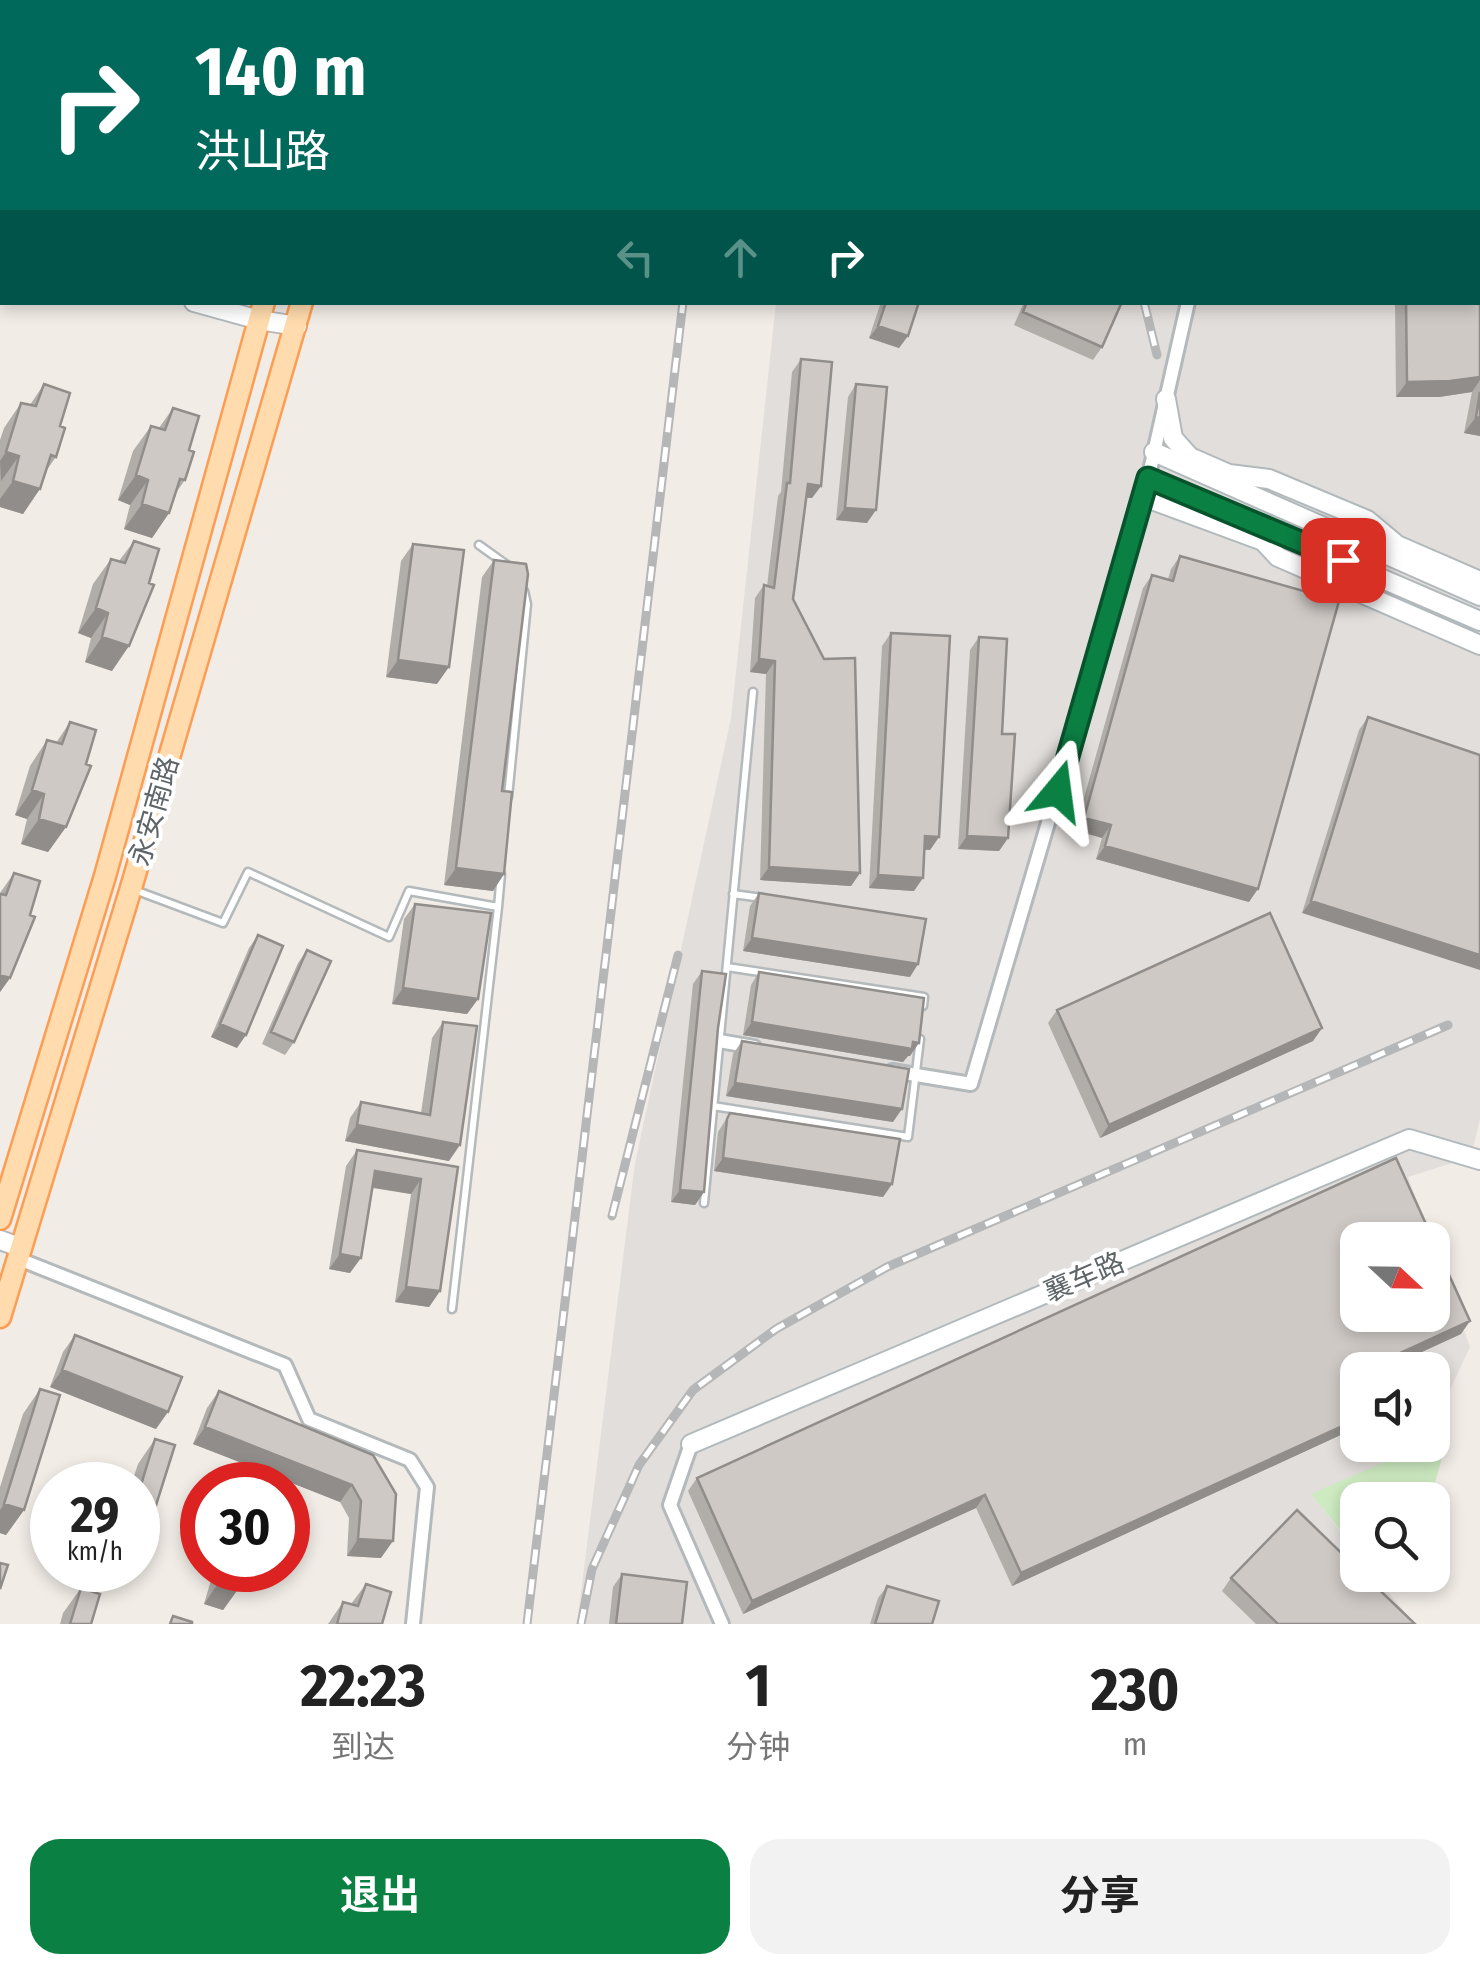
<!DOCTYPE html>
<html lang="zh">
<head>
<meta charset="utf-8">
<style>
	body { margin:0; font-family:"Fira Sans Condensed","Noto Sans SC",sans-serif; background:#f2f2f2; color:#222; height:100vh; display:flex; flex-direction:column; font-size:38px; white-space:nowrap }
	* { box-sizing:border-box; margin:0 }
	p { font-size:32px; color:#767676 }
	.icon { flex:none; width:55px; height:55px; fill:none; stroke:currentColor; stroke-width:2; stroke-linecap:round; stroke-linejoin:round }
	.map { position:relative; height:1624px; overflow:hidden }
	.panel { display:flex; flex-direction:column; background:#fff; flex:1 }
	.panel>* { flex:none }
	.hud { position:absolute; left:0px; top:0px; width:1480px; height:305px; box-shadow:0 5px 15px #0003; background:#00695c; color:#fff; overflow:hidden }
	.needle { width:65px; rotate:112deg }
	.fabs { position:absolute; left:1340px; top:1222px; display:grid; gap:20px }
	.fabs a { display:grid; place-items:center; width:110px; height:110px; border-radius:20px; background:#fff; box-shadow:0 5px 15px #0003; font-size:50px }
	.speed { position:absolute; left:30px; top:1462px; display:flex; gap:20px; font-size:50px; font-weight:700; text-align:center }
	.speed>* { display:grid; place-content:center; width:130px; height:130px; border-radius:50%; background:#fff; box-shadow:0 5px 15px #0003; line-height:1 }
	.speed small { font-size:25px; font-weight:400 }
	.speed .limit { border:15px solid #d22; background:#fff; color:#111 }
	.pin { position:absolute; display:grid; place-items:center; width:85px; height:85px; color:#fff; margin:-42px; border-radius:20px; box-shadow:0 5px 15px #0006 }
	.me { position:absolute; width:110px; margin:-55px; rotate:16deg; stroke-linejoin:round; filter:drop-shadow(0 0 8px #0008) }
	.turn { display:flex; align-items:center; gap:35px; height:210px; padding:0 30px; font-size:45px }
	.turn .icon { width:130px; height:130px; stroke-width:2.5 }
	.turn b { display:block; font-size:70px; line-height:85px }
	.lanes { display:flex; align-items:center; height:95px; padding:0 30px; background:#0003; justify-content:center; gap:50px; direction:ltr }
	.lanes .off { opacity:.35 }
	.eta { display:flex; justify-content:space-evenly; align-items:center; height:170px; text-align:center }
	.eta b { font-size:60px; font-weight:700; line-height:70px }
	.primary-button { display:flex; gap:20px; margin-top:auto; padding:20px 30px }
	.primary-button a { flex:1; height:115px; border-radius:30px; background:#0b8043; color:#fff; font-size:40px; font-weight:700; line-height:115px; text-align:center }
	.primary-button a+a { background:#f2f2f2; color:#222 }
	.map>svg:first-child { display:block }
	.industrial { fill:#e2dedb }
	.green { fill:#cdeac1 }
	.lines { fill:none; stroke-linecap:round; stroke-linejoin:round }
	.lane-casing { stroke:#b4b9bc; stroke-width:11 }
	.street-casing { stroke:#b4b9bc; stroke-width:18 }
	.secondary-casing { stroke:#b2b9bc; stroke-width:22 }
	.primary-casing { stroke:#fd9d53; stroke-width:25 }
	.lane { stroke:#fff; stroke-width:6 }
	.street { stroke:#fff; stroke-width:12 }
	.secondary { stroke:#fff; stroke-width:18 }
	.primary { stroke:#ffdbad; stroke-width:20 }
	.rail-casing { stroke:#b5b6b7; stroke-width:9 }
	.rail { stroke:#fff; stroke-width:5; stroke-dasharray:15; stroke-linecap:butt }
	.wall { fill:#b1ada9 }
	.shaded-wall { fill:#908d8a }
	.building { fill:#cec9c5; stroke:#908d8a; stroke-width:2.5; fill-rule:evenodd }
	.route-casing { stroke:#07532c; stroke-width:25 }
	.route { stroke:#0b8043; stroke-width:18 }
	.labels { text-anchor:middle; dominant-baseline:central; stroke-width:8; stroke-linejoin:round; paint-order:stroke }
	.street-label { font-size:28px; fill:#5e6568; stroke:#fff }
</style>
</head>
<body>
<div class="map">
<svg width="1480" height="1624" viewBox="0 0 1480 1624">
	<rect width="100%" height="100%" fill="#f1ece6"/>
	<path class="industrial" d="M809,0h671v1119l-9,38 -63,20 23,63h-73v75h74l1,-70 37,102 -37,79 -1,-56h-74v75h66l-112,50 45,58 1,22h17l39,49h-837l58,-461 96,-445 45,-415 702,-1v-300h-669z"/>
	<path class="green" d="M1423,1445l21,6 -14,49h-72l-1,36 -17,-6 -29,-36z"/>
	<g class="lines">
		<defs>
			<path id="lane" d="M1478,63l2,1
				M479,545l28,20
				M508,797l19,-193 -3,-13
				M132,889l91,34 25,-51 141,65 20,-46 89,16 -46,402
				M733,894l29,4
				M498,907l3,-33
				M727,967l197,30 -1,9
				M713,1106l195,31 12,-98
				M704,1203l49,-511"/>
			<path id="street" d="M1478,149l2,-1
				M719,1041l35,6
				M892,1071l79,13 173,-587 44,-195
				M19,1259l266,106 24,54 101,41 17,27 -14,137
				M691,1444l-21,61 52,119"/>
			<path id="secondary" d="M0,216h2
				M0,243l2,1
				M194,302l65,18 38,6
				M1166,399l7,39 17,19 39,17 40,5 98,41 30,25 83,36
				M1154,452l326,144
				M1148,478l332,143
				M1144,497l119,44 15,16 202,88
				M0,1240l22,8
				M691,1444l718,-305 71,21"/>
			<path id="primary" d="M321,2v-2
				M358,2l1,-2
				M0,1219l105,-343 159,-574
				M0,1317l131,-429 171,-586"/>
		</defs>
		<use href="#lane" class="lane-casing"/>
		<use href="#street" class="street-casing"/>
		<use href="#secondary" class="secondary-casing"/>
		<use href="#primary" class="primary-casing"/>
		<use href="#lane" class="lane"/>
		<use href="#street" class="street"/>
		<use href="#secondary" class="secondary"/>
		<use href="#primary" class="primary"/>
		<defs>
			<path id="rail" d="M1144,302l13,53
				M612,1216l66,-261
				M527,1624l156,-1322
				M581,1624l11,-55 47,-104 54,-75 83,-61 111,-62 561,-242"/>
		</defs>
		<use href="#rail" class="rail-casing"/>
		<use href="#rail" class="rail"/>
	</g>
	<path class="wall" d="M1480,176v260l-16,-3 8,-41 -33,5h-43l-1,-95h83z
		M881,302h38l-20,46 -30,-10z
		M1024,302h93l-15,45 -9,13 -79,-35z
		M801,359l20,127 -9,12h-6l-13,101 67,274 -9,13 -91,-6 6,-206 -16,-2 5,-74 9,-13 3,1 11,-90 3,-4 11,-120z
		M44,384l16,42 -4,31 -10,14 -23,43 -23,-7v-67l4,-12 17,-25 9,2z
		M856,384l11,139 -31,-3 12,-123z
		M173,408l16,42 -4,30 -10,14 -6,19 -17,25 -28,-9 6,-24 -12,-5 15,-49 18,-25 8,2z
		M134,541l-22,130 -27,-9 6,-24 -13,-5 15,-49 18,-25 8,2z
		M413,544l24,140 -51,-7 15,-116z
		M1180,556l69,346 -153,-43 6,-21 -27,-8 68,-242 9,-13 16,4 3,-10z
		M494,560l10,314 -11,17 -49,-6 38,-308z
		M891,633l48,204 -9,13h-6l-10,41 -45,-3 13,-242z
		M979,637l23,97 6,104 -9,13 -41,-2 12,-199z
		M1368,717l112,38 -178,158 57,-183z
		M70,722l-4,105 -18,25 -27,-8 6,-25 -12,-4 15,-49 17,-26 9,3z
		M14,873l-4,105 -10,14v-99z
		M759,893l151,84 -167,-26 7,-45z
		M415,904l63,95 -11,15 -75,-10 12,-85z
		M258,935l-21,113 -26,-11 38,-89z
		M307,950l-13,92 -9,13 -23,-11 36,-81z
		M702,971l16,57 -14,164 -9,13 -24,-3 22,-218z
		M759,972l151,84h-2l-5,6 -160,-27 8,-50z
		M1057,1010l265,18 -9,13 -213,97 -52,-115z
		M443,1022l6,139 -104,-20 5,-23 11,-16 60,11 11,-75z
		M742,1041l151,81 -167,-26 7,-42z
		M730,1113l162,71 -9,13 -169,-26 4,-39z
		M357,1150l101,17 -18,124 -11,16 -34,-5 16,-108 -39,-6 -22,85 -21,-4 17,-103z
		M1461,1334l-64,29 -39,7v57l-346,159 -36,-78 -233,106 -55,-123 9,-13z
		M75,1335l81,94 -106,-42 13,-35z
		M40,1389l-16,121 -18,25 -6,-2v-46l23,-73z
		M219,1391l154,64 8,103 -34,-2 2,-38 -9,-16 -65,-26 -3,9h-29l12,-17 -62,-24 14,-36z
		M155,1439l-17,122v-76h-7l7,-21z
		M214,1570h32l-5,15 -18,25 -19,-6z
		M622,1574l60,50h-73l4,-37z
		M1231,1578l184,46h-159l-34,-33z
		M366,1584l16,40h-54l15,-22 8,2z
		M887,1586l45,38h-62l8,-26z
		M81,1588l10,36h-31l3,-11z"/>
	<path class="shaded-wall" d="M1478,11h2v16h-2z
		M878,326l30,10 -9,12 -30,-10z
		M1480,377v3l-8,12 -33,5h-43l11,-15z
		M1476,417l4,1v18l-16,-3z
		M6,452l13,4 -18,25 -1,-20z
		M136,475l12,5 -18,25 -12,-5z
		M13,481l27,8 -17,25 -23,-7v-8z
		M808,484l13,2 -9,12 -13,-1z
		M142,504l27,9 -17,25 -28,-9z
		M845,508l31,2 -9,13 -31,-3z
		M96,608l12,5 -17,25 -13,-5z
		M102,637l27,9 -17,25 -27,-9z
		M759,659l16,2 -9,13 -16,-2z
		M398,660l51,7 -12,17 -51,-7z
		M32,790l12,4 -17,25 -12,-4z
		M1084,818l27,7 -9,13 -27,-8z
		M39,819l27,8 -18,25 -27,-8z
		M925,836l14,1 -9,13 -14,-1z
		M967,836l41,2 -9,13 -41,-2z
		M1105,846l153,43 -9,13 -153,-43z
		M769,867l91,6 -9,13 -91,-6z
		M456,868l48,6 -11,17 -49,-6z
		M878,875l45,3 -9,13 -45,-3z
		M1311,901l169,54v15l-178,-57z
		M752,938l166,26 -8,13 -167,-26z
		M0,975l10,3 -10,14z
		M403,988l75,11 -11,15 -75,-10z
		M752,1022l167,21 -9,13h-2l-5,6 -160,-27z
		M220,1024l26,11 -9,13 -26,-11z
		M1322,1028l-9,13 -213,97 9,-13z
		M735,1083l167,26 -9,13 -167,-26z
		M357,1125l103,20 -11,16 -104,-20z
		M723,1158l169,26 -9,13 -169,-26z
		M375,1171l46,8 -10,15 -47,-8z
		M680,1190l24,2 -9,13 -24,-3z
		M340,1254l21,4 -11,15 -21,-4z
		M406,1287l34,4 -11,16 -34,-5z
		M1470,1321l-9,13 -76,35 9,-13z
		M62,1370l106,42 -12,17 -106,-42z
		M1358,1419v8l-346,159 9,-13z
		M205,1427l147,58 -12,17 -84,-33 1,-5 -2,4 -62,-24z
		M985,1495l-9,13 -233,106 9,-13z
		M4,1504l20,6 -18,25 -6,-2v-23z
		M358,1539l35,2 -12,17 -34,-2z
		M108,1570h24l-11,14 -19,-6z
		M221,1579l20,6 -18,25 -19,-6z"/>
	<path class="building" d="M604,0h165v2h-166z
		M921,0h103l2,2h-109z
		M1061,0h59l1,2h-58z
		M1460,0h20v11h-2v-9h-18z
		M1478,176h2v201l-30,4 -43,1 -1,-80h72z
		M886,302h33l-11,34 -30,-10z
		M1027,302h90l4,2 -19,43 -79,-35z
		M801,359l31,3 -11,124 -13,-2 -15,115 31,60 31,-1 5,215 -91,-6 6,-206 -16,-2 5,-74 10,3 13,-105h3z
		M44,384l26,9 -10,33 5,2 -9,29 -5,-2 -11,34 -27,-8 6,-25 -13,-4 15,-49 15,3z
		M856,384l31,3 -11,123 -31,-2z
		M1480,392v26l-4,-1z
		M173,408l26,8 -10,34 5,2 -9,28 -5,-1 -11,34 -27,-9 6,-24 -12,-5 15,-49 14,4z
		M134,541l25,8 -10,34 5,2 -25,61 -27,-9 6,-24 -12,-5 15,-49 14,4z
		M413,544l51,6 -15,117 -51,-7z
		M1180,556l159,45 -81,288 -153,-43 6,-21 -27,-7 68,-243 21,6z
		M494,560l32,4 2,10 -26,217 10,1 -8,82 -48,-6z
		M891,633l59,3 -11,201 -14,-1 -2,42 -45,-3z
		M979,637l28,2 -5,95h13l-7,104 -41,-2z
		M1368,717l112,38v200l-169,-54z
		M70,722l26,8 -10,34 5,2 -25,61 -27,-8 5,-25 -12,-4 15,-50 15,4z
		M14,873l26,8 -10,34 5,2 -25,61 -10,-3v-81l6,1z
		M759,893l167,26 -8,45 -166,-26z
		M415,904l76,9 -13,86 -75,-11z
		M1270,913l52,115 -213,97 -52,-115z
		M258,935l25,11 -37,89 -26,-11z
		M307,950l24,11 -37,81 -23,-10z
		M702,971l24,3 -8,54 -14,164 -24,-2z
		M759,972l165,26 -5,45 -6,-1 -1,7 -160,-27z
		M443,1022l34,4 -17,119 -103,-20 4,-23 69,13z
		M742,1041l167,28 -7,40 -167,-26z
		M730,1113l170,26 -8,45 -169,-26 4,-39z
		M357,1150l101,17 -18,124 -34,-4 15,-108 -46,-8 -14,87 -21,-4z
		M1396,1158l74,163 -76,35 6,14h-42v49l-337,154 -36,-78 -233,106 -55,-123zM1358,1240h74v75h-74z
		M75,1335l107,42 -14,35 -106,-42z
		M40,1389l20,6 -36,115 -20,-6z
		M219,1391l154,64 23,39 -3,47 -35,-2 3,-38 -9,-16 -147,-58z
		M155,1439l20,6 -36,114h-1v-64z
		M257,1464l20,7 -5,14h-21z
		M1297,1510l61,59v6h6l51,49h-137l-47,-46z
		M0,1563l8,2 -8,24z
		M224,1570h22l-5,15 -20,-6z
		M622,1574l65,8 -5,42h-66z
		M366,1584l25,8 -9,32h-45l6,-22 15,4z
		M887,1586l52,15 -7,23h-57z
		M81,1588l19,6 -9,30h-21z
		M173,1616l19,6v2h-22z"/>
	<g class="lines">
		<defs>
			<path id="route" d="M1058,791l90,-313 195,82"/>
		</defs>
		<use href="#route" class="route-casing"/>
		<use href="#route" class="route"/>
	</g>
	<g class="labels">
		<g class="street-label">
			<text transform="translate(154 811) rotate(-74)">永安南路</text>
			<text transform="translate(1084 1277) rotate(-23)">襄车路</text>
		</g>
	</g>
</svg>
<div class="fabs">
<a><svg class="needle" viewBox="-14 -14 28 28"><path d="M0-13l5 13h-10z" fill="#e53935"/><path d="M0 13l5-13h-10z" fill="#767676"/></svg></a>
<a><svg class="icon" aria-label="sound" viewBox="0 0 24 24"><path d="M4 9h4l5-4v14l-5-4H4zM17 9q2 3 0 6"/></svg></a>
<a><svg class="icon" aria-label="search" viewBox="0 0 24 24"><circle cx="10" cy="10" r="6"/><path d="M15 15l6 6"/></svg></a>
</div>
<div class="speed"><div>29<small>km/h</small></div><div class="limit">30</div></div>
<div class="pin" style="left:1343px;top:560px;background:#d93025"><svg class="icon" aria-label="arrive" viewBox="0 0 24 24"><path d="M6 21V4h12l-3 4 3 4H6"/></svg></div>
<svg class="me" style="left:1058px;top:791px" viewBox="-20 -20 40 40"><path d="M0-17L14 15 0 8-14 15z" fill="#0b8043" stroke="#fff" stroke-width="4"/></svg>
<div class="hud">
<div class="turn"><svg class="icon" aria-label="right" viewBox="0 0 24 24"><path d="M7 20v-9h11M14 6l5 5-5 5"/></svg><div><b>140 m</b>洪山路</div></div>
<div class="lanes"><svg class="icon off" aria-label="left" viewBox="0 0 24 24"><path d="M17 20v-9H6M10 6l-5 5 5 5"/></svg><svg class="icon off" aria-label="ahead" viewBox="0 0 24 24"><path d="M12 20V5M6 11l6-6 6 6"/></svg><svg class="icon" aria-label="right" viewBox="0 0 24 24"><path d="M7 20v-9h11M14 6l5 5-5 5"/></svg></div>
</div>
</div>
<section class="panel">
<div class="eta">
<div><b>22:23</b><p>到达</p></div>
<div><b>1</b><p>分钟</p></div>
<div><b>230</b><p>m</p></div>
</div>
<div class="primary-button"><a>退出</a><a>分享</a></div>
</section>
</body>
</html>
